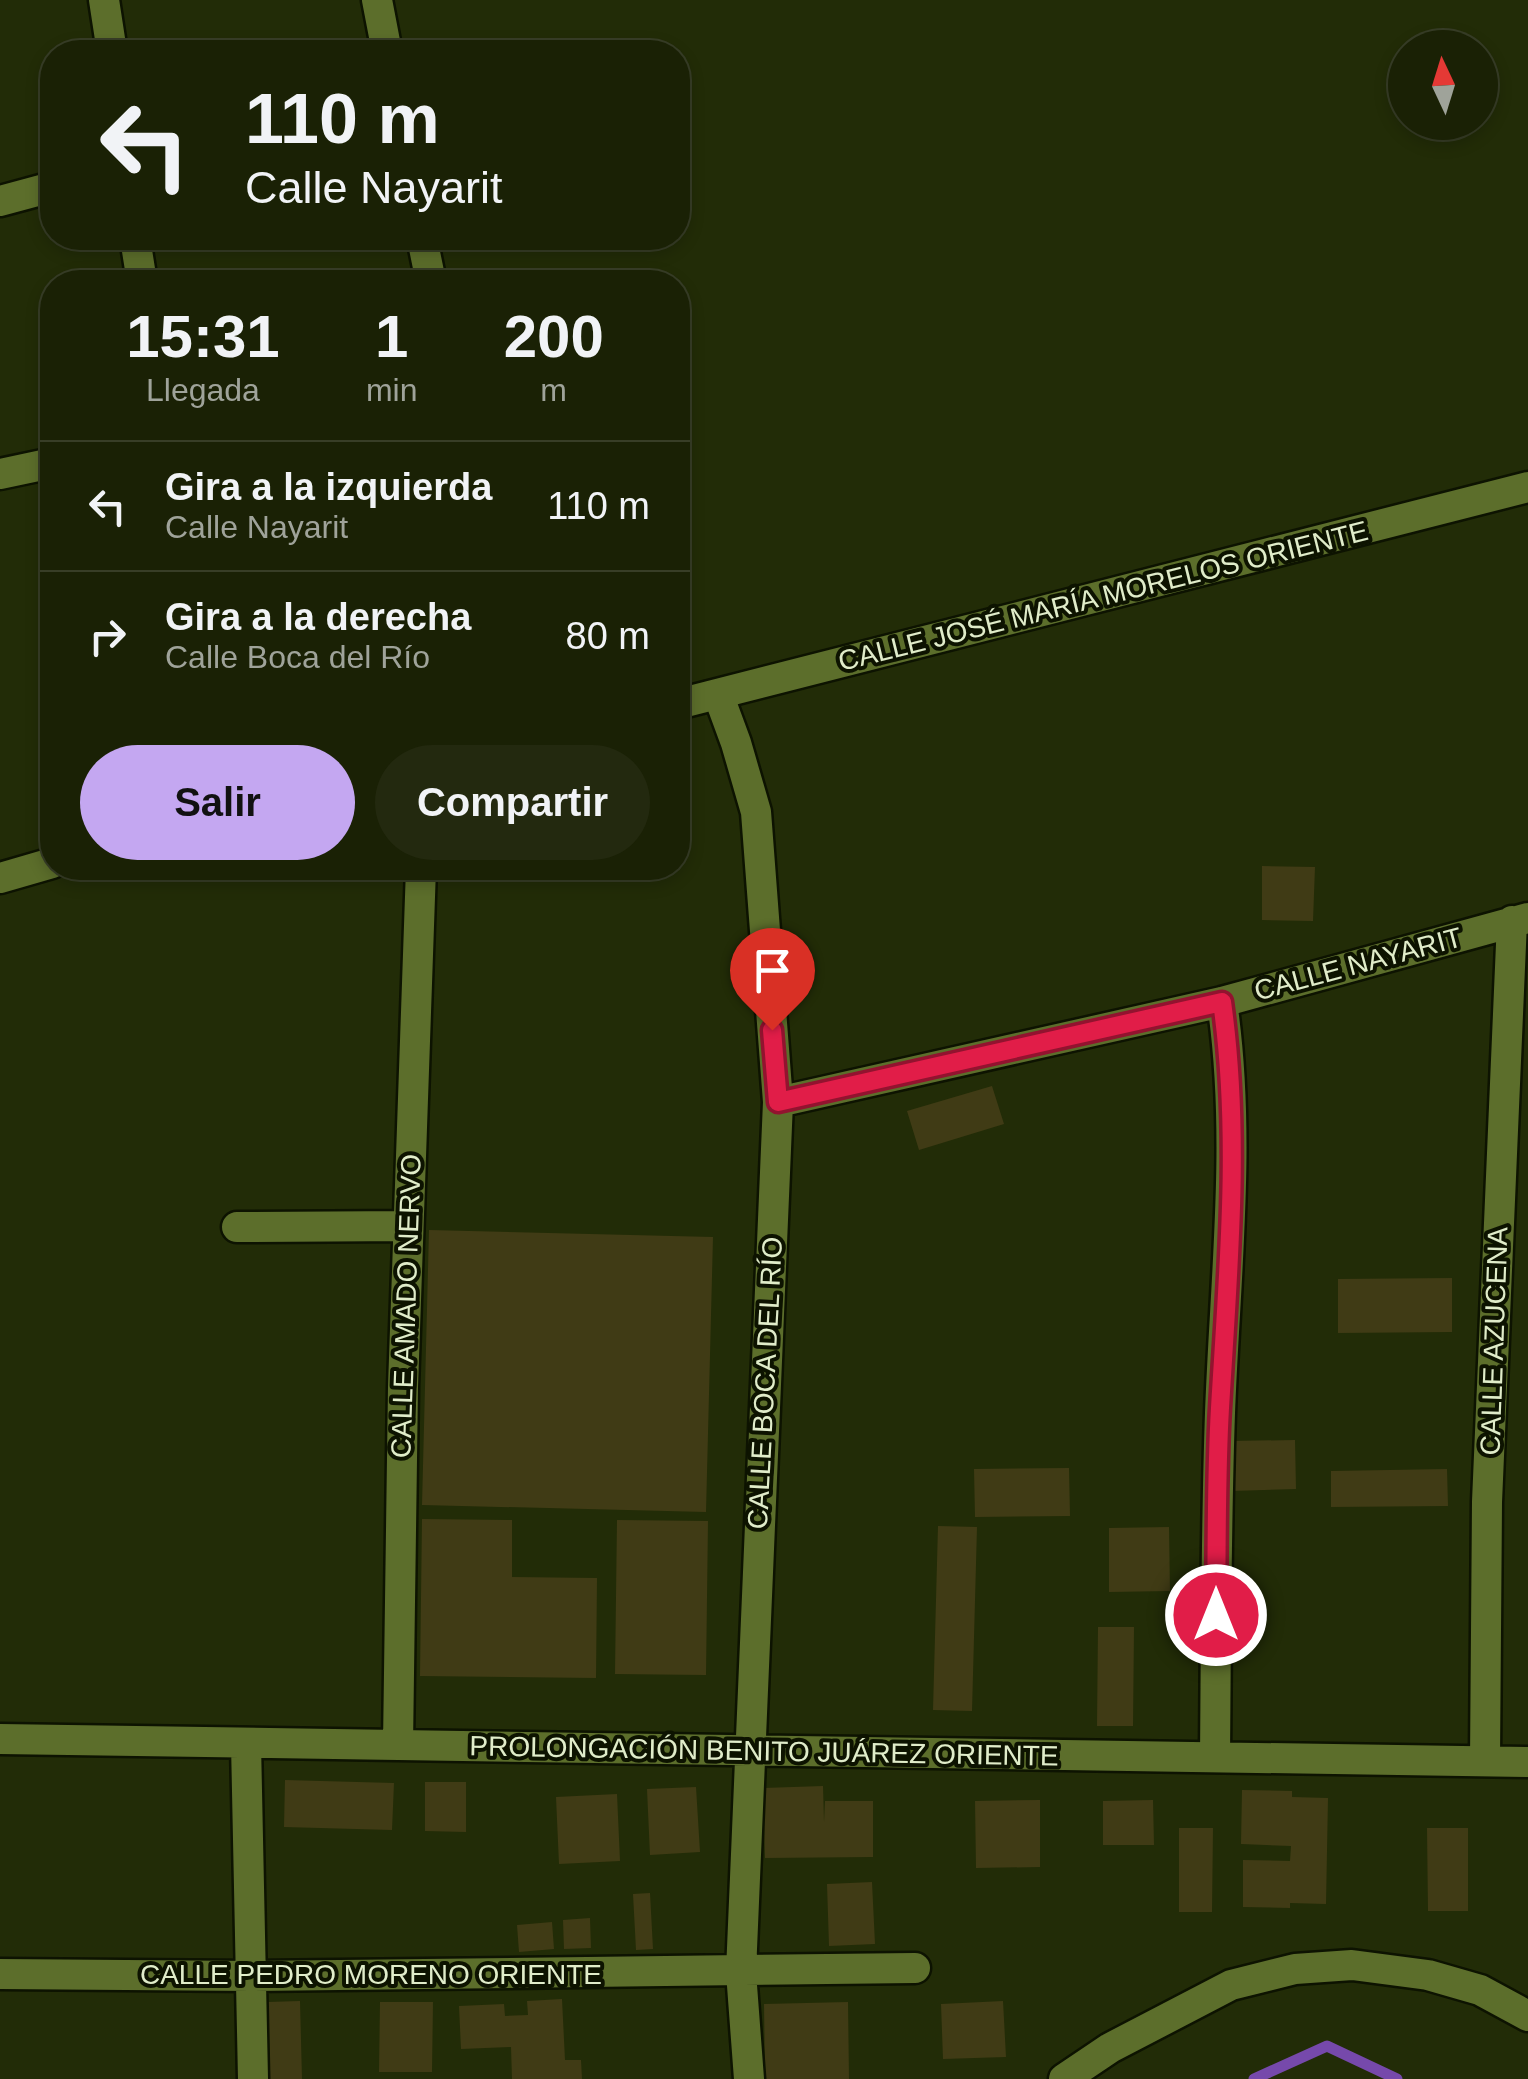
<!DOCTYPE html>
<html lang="es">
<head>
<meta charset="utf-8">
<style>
	body { margin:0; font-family:Helvetica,sans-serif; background:#23290f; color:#f1f3f6; height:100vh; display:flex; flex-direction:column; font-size:38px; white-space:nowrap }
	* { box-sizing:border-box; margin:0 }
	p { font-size:32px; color:#9fa39a }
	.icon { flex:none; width:55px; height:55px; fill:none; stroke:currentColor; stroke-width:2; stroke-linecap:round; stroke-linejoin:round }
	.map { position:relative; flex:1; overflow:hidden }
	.details { position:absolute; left:40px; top:270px; width:650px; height:610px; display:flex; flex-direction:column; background:#1a2105; border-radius:40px; box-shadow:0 5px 15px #0003,0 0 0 2px #383e27 }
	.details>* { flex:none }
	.banner { position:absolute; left:40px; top:40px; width:650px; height:210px; border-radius:40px; box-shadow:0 5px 15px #0003,0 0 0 2px #383e27; background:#1a2105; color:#f1f3f6; overflow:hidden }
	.needle { width:65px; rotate:356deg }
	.fabs { position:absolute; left:1388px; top:30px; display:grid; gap:20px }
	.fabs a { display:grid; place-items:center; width:110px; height:110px; border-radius:50%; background:#1a2105; box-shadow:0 5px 15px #0003,0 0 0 2px #383e27; font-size:50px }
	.pin { position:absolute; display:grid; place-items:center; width:85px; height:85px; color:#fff; margin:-102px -42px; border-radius:50% 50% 50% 0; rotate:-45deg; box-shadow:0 0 10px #0007 }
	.pin .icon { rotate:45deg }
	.me { position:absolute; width:110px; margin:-55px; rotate:0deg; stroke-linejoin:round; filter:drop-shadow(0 0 8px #0008) }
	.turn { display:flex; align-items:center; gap:35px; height:210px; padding:0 40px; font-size:45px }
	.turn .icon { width:130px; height:130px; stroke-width:2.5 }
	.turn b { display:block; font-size:70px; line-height:85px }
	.eta { display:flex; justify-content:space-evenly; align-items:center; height:170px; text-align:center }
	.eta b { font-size:60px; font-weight:800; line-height:70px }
	.cta { display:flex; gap:20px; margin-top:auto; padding:20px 40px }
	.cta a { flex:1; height:115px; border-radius:60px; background:#c4a7f1; color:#111; font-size:40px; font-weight:800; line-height:115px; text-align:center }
	.cta a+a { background:#23290f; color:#f1f3f6 }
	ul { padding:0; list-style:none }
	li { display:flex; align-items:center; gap:30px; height:130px; padding:0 40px; border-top:2px solid #383e27 }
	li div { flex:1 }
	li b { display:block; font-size:38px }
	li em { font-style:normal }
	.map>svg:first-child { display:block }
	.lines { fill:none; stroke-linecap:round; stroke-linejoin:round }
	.stream { stroke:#7649ab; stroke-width:11 }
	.building { fill:#403b15 }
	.street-casing { stroke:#0d1301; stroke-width:35 }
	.street { stroke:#5c6e2b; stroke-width:30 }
	.route-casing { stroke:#92132f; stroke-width:25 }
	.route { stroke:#e11d48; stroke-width:18 }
	.labels { text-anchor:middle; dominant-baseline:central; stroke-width:8; stroke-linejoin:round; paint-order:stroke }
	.street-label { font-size:28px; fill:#e0ecc9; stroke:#0d1300 }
</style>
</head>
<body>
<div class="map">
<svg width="1528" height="2079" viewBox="0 0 1528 2079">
	<rect width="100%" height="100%" fill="#222c07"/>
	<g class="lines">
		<path class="stream" d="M1254,2079l73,-33 70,33"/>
	</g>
	<path class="building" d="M1262,866l53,1 -2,54 -51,-1z
		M992,1086l12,38 -85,26 -12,-39z
		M429,1230l284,7 -7,275 -284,-7z
		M1452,1278v54l-114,1v-54z
		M1295,1440l1,49 -65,2 -1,-50z
		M1069,1468l1,48 -95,1 -1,-48z
		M1447,1469l1,37 -117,1v-36z
		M422,1519l90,1v57l85,1 -1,100 -176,-2z
		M617,1520l91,1 -2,154 -91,-1z
		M938,1526l39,1 -5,184 -39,-1z
		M1169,1527l1,64 -61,1v-64z
		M1098,1627h36l-1,99h-36z
		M285,1780l109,3 -2,47 -108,-3z
		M425,1782h41v50l-41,-1z
		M823,1786l1,36 1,-21h48v56l-108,1 -2,-70z
		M696,1787l4,65 -50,3 -3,-66z
		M1242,1790l50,1v6l36,1 -2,106 -36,-1v5l-47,-1v-47l47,1 1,-15 -50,-2z
		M617,1794l3,67 -61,3 -3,-67z
		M1040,1800v67l-64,1 -1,-67z
		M1153,1800l1,45h-51v-44z
		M1179,1828h34l-1,84h-33z
		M1427,1828h41v83h-40z
		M872,1882l3,62 -46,2 -2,-62z
		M650,1893l3,56 -17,1 -3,-56z
		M590,1918l1,30 -27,1 -1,-29z
		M552,1922l2,27 -35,3 -2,-27z
		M562,1999l3,61h16l1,19h-70l-1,-32 -50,2 -2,-43 45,-2 1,12 23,-1 -1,-14z
		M300,2001l2,78h-32l-2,-77z
		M1003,2001l3,56 -63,2 -2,-55z
		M380,2002h53l-1,70h-53z
		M848,2002l1,77h-84l-1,-75z"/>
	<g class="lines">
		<defs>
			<path id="street" d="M104,0l8,52
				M377,0l10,52
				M0,201l52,-14
				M135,238l7,44
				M422,238l9,44
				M0,474l52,-11
				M718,694l18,49 20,69 22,290 -37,870 8,107
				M678,704l850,-217
				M0,878l52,-15
				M778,1102l444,-100 306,-84
				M237,1227l171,-1
				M0,1739l1528,23
				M246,1743l7,336
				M398,1745l5,-358 18,-519
				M1215,1757c1,-114 1,-229 5,-344 5,-137 22,-275 2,-411
				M1485,1760l2,-258 25,-581
				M0,1974l251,2 664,-8
				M1064,2079l46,-31 121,-63 64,-16 57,-4 76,10 52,15 48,26"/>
		</defs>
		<use href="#street" class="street-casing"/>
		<use href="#street" class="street"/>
	</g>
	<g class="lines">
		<defs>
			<path id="route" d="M772,1030l6,72 444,-100c19,134 6,271 -2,406 -4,68 -3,138 -4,207"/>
		</defs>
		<use href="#route" class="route-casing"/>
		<use href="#route" class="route"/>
	</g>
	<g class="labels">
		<g class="street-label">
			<text transform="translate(1103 596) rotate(-14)">CALLE JOSÉ MARÍA MORELOS ORIENTE</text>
			<text transform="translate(1358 964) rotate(-15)">CALLE NAYARIT</text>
			<text transform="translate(406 1306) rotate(-88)">CALLE AMADO NERVO</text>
			<text transform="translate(1494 1341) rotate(-88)">CALLE AZUCENA</text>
			<text transform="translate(765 1383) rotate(-87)">CALLE BOCA DEL RÍO</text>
			<text transform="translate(764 1751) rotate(1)">PROLONGACIÓN BENITO JUÁREZ ORIENTE</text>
			<text x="371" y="1974">CALLE PEDRO MORENO ORIENTE</text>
		</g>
	</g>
</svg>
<div class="fabs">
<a><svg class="needle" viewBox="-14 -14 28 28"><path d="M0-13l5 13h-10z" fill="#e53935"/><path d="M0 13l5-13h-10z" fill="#9fa39a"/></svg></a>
</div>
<div class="pin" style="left:772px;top:1030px;background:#d93025"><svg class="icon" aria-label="arrive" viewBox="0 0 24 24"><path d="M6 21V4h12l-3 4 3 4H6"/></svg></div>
<svg class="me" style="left:1216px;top:1615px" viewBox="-20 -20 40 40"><circle r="17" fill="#e11d48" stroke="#fff" stroke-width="3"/><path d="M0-11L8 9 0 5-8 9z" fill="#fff"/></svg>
<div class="banner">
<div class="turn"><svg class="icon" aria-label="left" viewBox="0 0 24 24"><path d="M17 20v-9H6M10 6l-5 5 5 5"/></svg><div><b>110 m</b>Calle Nayarit</div></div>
</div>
<section class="details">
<div class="eta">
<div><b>15:31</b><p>Llegada</p></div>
<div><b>1</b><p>min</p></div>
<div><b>200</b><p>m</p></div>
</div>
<ul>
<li><svg class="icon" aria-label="left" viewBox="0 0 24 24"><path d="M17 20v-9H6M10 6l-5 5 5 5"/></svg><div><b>Gira a la izquierda</b><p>Calle Nayarit</p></div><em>110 m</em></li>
<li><svg class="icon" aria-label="right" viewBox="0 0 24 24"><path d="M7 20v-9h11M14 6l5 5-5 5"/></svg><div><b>Gira a la derecha</b><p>Calle Boca del Río</p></div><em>80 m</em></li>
</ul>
<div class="cta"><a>Salir</a><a>Compartir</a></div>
</section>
</div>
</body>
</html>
